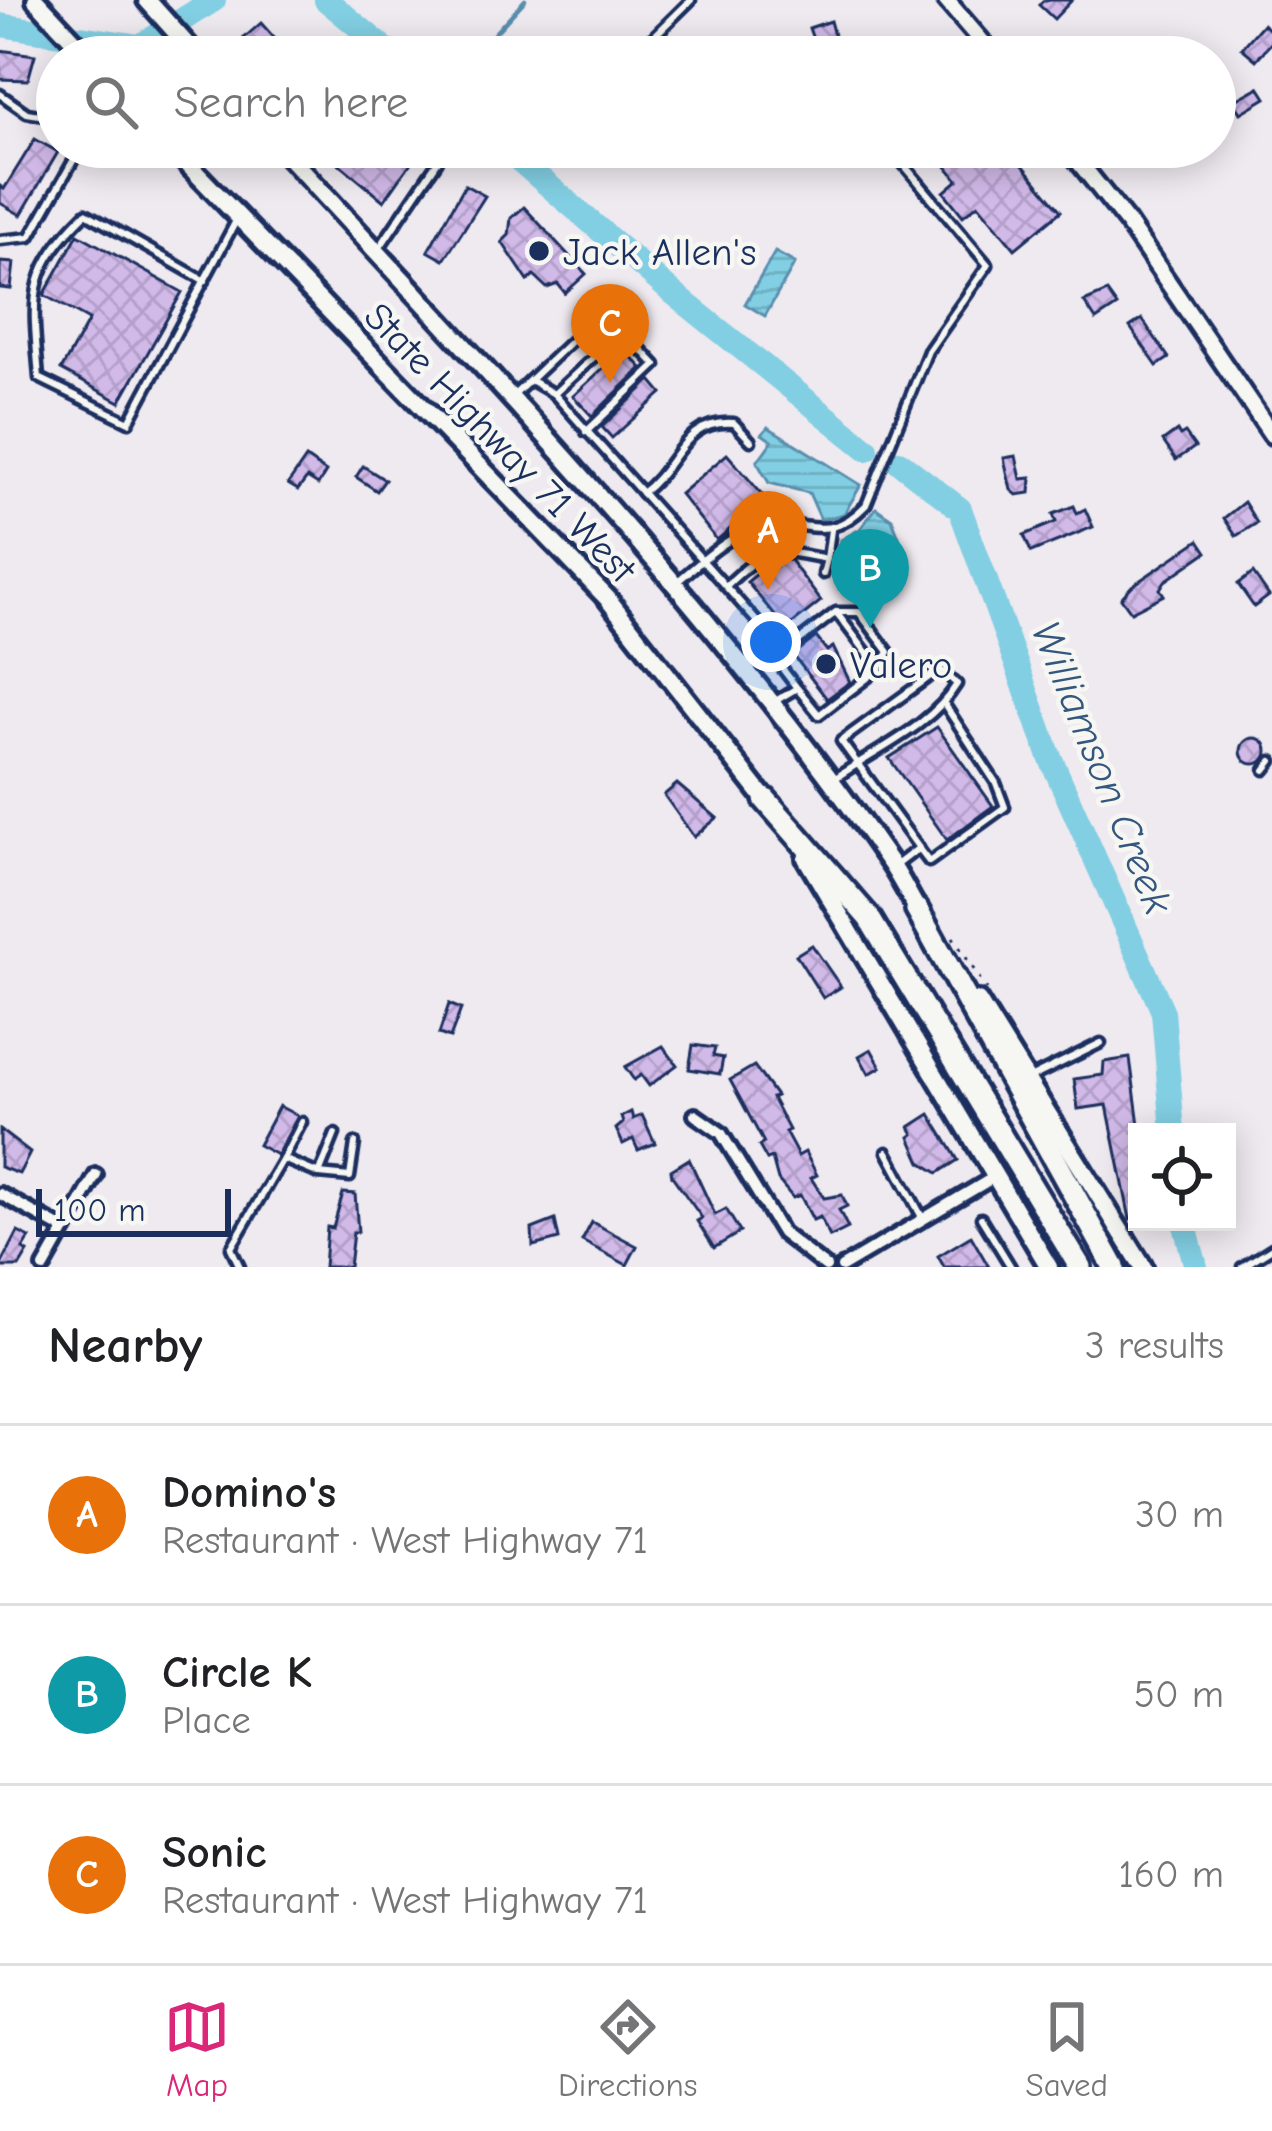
<!DOCTYPE html>
<html lang="en">
<head>
<meta charset="utf-8">
<style>
	:root { --surface:#fff; --page:#f2f2f2; --text:#202124; --muted:#757577; --line:#e0e0e0; --accent:#db2777 }
	body { margin:0; font-family:"Comic Neue",sans-serif; background:var(--page); color:var(--text) }
	.controls { position:absolute; right:36px; bottom:36px; display:grid; overflow:hidden; border-radius:0px; box-shadow:0 6px 30px #0003 }
	.controls button { width:108px; height:108px; display:grid; place-items:center; padding:0; border:0; border-bottom:3px solid var(--line); background:var(--surface); color:var(--text); font:60px sans-serif }
	.scale { position:absolute; left:36px; bottom:30px; width:195px; box-sizing:border-box; padding-left:12px; border:6px solid #1b2f5e; border-top:0; font-size:33px; line-height:42px; white-space:nowrap; color:#1b2f5e; -webkit-text-stroke:9px #f6f6f2; paint-order:stroke }
	.you { position:absolute; left:771px; top:642px; width:42px; height:42px; margin:-30px; border:9px solid #fff; border-radius:50%; background:#1a73e8; box-shadow:0 0 0 18px #1a73e833 }
	.badge { display:grid; place-items:center; width:78px; height:78px; border-radius:50%; background:var(--accent); color:#fff; font-size:39px; font-weight:700 }
	.pin { position:absolute; translate:-50% -99px; filter:drop-shadow(0 3px 6px #0008) }
	.pin::after { content:''; position:absolute; top:63px; width:42px; height:36px; background:inherit; clip-path:polygon(0 0,100% 0,50% 100%) }
	.list { margin:0; padding:0; list-style:none }
	h2 { display:flex; justify-content:space-between; align-items:center; height:156px; margin:0; padding:0 48px; font-size:51px }
	h2 small { font-size:39px; font-weight:400; color:var(--muted) }
	.list li { display:grid; grid-template-columns:78px 1fr auto; gap:36px; align-items:center; box-sizing:border-box; height:180px; padding:0 48px; border-top:3px solid var(--line) }
	.list b { display:block; font-size:45px; white-space:nowrap }
	.list p { margin:0; font-size:39px; white-space:nowrap; color:var(--muted) }
	.list em { font-size:39px; font-style:normal; color:var(--muted) }
	.icon { flex:none; width:66px; height:66px; fill:none; stroke:currentColor; stroke-width:2; stroke-linecap:round; stroke-linejoin:round }
	.map { position:relative; flex:none; width:1272px; height:1267px; overflow:hidden }
	.search { position:absolute; background:var(--surface); box-shadow:0 6px 30px #0003; left:36px; right:36px; top:36px; height:132px; display:flex; align-items:center; gap:30px; box-sizing:border-box; padding:0 42px; border-radius:66px; color:var(--muted); font-size:45px }
	.sheet { height:696px; background:var(--surface) }
	nav { display:flex; justify-content:space-around; align-items:center; box-sizing:border-box; height:168px; border-top:3px solid var(--line); background:var(--surface); font-size:33px; color:var(--muted) }
	nav a { display:grid; justify-items:center; gap:6px }
	nav .on { color:var(--accent) }
	.map>svg:first-child { display:block }
	.water { fill:url(#water-rules); stroke:#598ead; stroke-width:3 }
	.lines { fill:none; stroke-linecap:round; stroke-linejoin:round }
	.stream { stroke:#598ead; stroke-width:4.5 }
	.river { stroke:#82cee2; stroke-width:24 }
	.building { fill:url(#building-cross-hatch); stroke:#1b2f5e; stroke-width:3 }
	.lane-casing { stroke:#1b2f5e; stroke-width:15 }
	.street-casing { stroke:#1b2f5e; stroke-width:20 }
	.secondary-casing { stroke:#1b2f5e; stroke-width:24 }
	.primary-casing { stroke:#1b2f5e; stroke-width:26 }
	.highway-casing { stroke:#1b2f5e; stroke-width:30 }
	.path { stroke:#1b2f5e; stroke-width:3; stroke-dasharray:3 9; stroke-linecap:butt }
	.lane { stroke:#f6f6f2; stroke-width:6 }
	.street { stroke:#f6f6f2; stroke-width:10 }
	.secondary { stroke:#f6f6f2; stroke-width:15 }
	.primary { stroke:#f6f6f2; stroke-width:16 }
	.highway { stroke:#f6f6f2; stroke-width:21 }
	.poi-dot { fill:#1b2f5e; stroke:#f6f6f2; stroke-width:4.5 }
	.labels { text-anchor:middle; stroke-width:9; stroke-linejoin:round; paint-order:stroke }
	.poi-label { font-size:39px; fill:#1b2f5e; stroke:#f6f6f2; text-anchor:start }
	.street-label { font-size:39px; fill:#1b2f5e; stroke:#f6f6f2 }
	.water-label { font-size:42px; font-style:italic; fill:#35577f; stroke:#f6f6f2 }
</style>
</head>
<body>
<div class="map">
<svg width="1272" height="1267" viewBox="0 0 1272 1267">
	<defs>
		<pattern id="water-rules" width="6" height="5" patternUnits="userSpaceOnUse" patternTransform="scale(3)"><rect width="6" height="5" fill="#82cee2"/><path d="M0 2.5h6" fill="none" stroke="#70b1c4"/></pattern>
		<pattern id="building-cross-hatch" width="8" height="8" patternUnits="userSpaceOnUse" patternTransform="scale(3)"><rect width="8" height="8" fill="#d1b9e8"/><path d="M0 0l8 8M0 8l8-8" fill="none" stroke="#b39fc9"/></pattern>
	</defs>
	<rect width="100%" height="100%" fill="#efeaf0"/>
	<filter id="ink" filterUnits="userSpaceOnUse"><feTurbulence type="fractalNoise" baseFrequency=".00833" numOctaves="2"/><feDisplacementMap in="SourceGraphic" scale="24" xChannelSelector="R" yChannelSelector="G"/><feConvolveMatrix kernelMatrix="1 2 1 2 8 2 1 2 1" color-interpolation-filters="sRGB"/></filter>
	<g filter="url(#ink)">
		<g class="water">
			<polygon points="775,252 795,263 765,316 745,304"/>
			<polygon points="768,427 861,485 844,514 821,520 809,493 769,483 757,462 772,441 762,434"/>
			<polygon points="876,508 892,519 902,545 848,585 848,555 840,554 841,540 860,529"/>
		</g>
		<g class="lines">
			<polyline class="stream" points="473,57 525,0"/>
			<g class="river">
				<polyline points="326,0 395,57"/>
				<polyline points="0,25 140,46 214,0"/>
				<polyline points="504,147 668,289 867,449"/>
				<polyline points="899,462 960,509 1050,757 1163,1012 1173,1132"/>
				<polyline points="1184,1222 1196,1267"/>
			</g>
		</g>
		<g class="building">
			<polygon points="1044,0 1072,0 1054,19 1039,5"/>
			<polygon points="830,21 835,39 815,45 809,28"/>
			<polygon points="261,23 269,32 291,57 262,57 244,38"/>
			<polygon points="1263,24 1272,32 1272,42 1256,60 1242,48"/>
			<polygon points="0,50 35,55 28,80 0,79"/>
			<rect x="45" y="79" width="12" height="27"/>
			<polygon points="1259,87 1266,98 1241,113 1234,101"/>
			<polygon points="35,139 58,152 21,215 0,203 0,186 4,189"/>
			<polygon points="351,147 422,147 384,201 337,162"/>
			<polygon points="931,147 1008,147 1061,211 1015,249 978,204 963,216 944,192 958,180"/>
			<polygon points="465,185 485,196 444,260 428,251"/>
			<polygon points="524,207 586,274 565,293 558,284 547,288 534,276 528,281 502,242 509,235 511,218"/>
			<polygon points="78,234 182,292 120,402 61,370 89,320 44,295"/>
			<polygon points="0,262 14,263 11,289 0,288"/>
			<polygon points="1107,292 1117,306 1096,320 1084,302"/>
			<polygon points="1142,319 1169,358 1157,366 1130,327"/>
			<polygon points="624,349 642,368 592,416 573,396"/>
			<polygon points="651,380 662,393 612,438 602,427"/>
			<polygon points="1177,431 1180,436 1185,433 1195,447 1176,460 1163,441"/>
			<polygon points="727,454 766,499 717,540 680,494"/>
			<polygon points="1016,456 1021,479 1031,478 1030,493 1017,495 1011,490 1004,458"/>
			<polygon points="306,458 326,472 318,485 307,478 298,490 288,484"/>
			<polygon points="363,466 385,480 377,491 356,477"/>
			<polygon points="1244,502 1257,523 1236,536 1224,518"/>
			<polygon points="1074,506 1077,513 1085,509 1093,527 1031,552 1024,535 1056,522 1053,514"/>
			<polygon points="1199,540 1207,552 1165,581 1160,589 1164,595 1131,612 1121,598 1132,586"/>
			<polygon points="773,561 790,560 821,601 786,629 747,582"/>
			<polygon points="1253,573 1269,596 1254,607 1238,584"/>
			<polygon points="816,637 827,651 833,647 850,682 827,699 793,655"/>
			<polygon points="937,727 993,806 947,840 889,758"/>
			<circle cx="1254" cy="751" r="13"/>
			<polygon points="677,784 717,818 694,837 664,795"/>
			<polygon points="812,945 841,987 823,998 796,955"/>
			<polygon points="449,1004 461,1009 450,1038 439,1034"/>
			<polygon points="693,1045 715,1048 713,1056 723,1058 720,1074 689,1069"/>
			<polygon points="663,1046 677,1065 649,1086 641,1075 634,1080 625,1067"/>
			<polygon points="871,1049 881,1067 869,1074 859,1056"/>
			<polygon points="1130,1058 1140,1132 1137,1218 1130,1219 1107,1105 1078,1109 1074,1079 1103,1075 1104,1062"/>
			<polygon points="754,1066 776,1096 772,1098 789,1130 785,1132 798,1156 805,1152 817,1175 811,1178 824,1198 842,1195 847,1206 839,1210 848,1228 830,1237 820,1217 813,1220 800,1195 793,1198 778,1180 772,1158 767,1160 759,1146 764,1143 730,1080"/>
			<polygon points="279,1106 298,1116 277,1155 258,1145"/>
			<polygon points="631,1112 633,1119 642,1115 655,1143 638,1150 633,1139 623,1144 616,1129 623,1123 621,1117"/>
			<polygon points="930,1114 958,1160 938,1173 921,1162 910,1137 914,1134 910,1127"/>
			<polygon points="0,1130 30,1153 19,1174 0,1167"/>
			<polygon points="689,1159 715,1215 726,1209 740,1232 714,1248 697,1221 702,1218 672,1176 671,1170"/>
			<polygon points="343,1193 355,1194 358,1232 353,1232 349,1267 324,1267 327,1227 333,1228"/>
			<polygon points="555,1220 559,1239 533,1246 532,1229"/>
			<polygon points="592,1222 637,1246 627,1265 582,1241"/>
			<polygon points="18,1232 30,1238 23,1249 28,1252 19,1267 0,1267"/>
			<polygon points="971,1236 989,1267 944,1267 938,1256"/>
		</g>
		<g class="lines">
			<defs>
				<g id="lane">
					<polyline points="633,57 691,0"/>
					<polyline points="0,94 27,113 57,118"/>
					<polyline points="0,240 30,237 81,147"/>
					<polyline points="378,250 438,161"/>
					<path d="M 205,281 L 86,213 C 24,273 33,299 39,378 L 129,422 L 237,219"/>
					<polyline points="530,380 554,394 768,634"/>
					<polyline points="554,394 623,330 656,365 586,432"/>
					<polyline points="512,397 607,307"/>
					<path d="M 642,493 C 678,467 681,419 734,423 L 751,441"/>
					<polyline points="823,574 827,559"/>
					<path d="M 679,580 C 702,561 730,534 759,527 C 806,515 825,548 866,505 L 928,351 L 988,265 L 889,147"/>
					<path d="M 727,585 C 769,545 774,549 827,559 L 831,530"/>
					<polyline points="837,612 859,612 889,652 879,669"/>
					<polyline points="772,703 797,688 775,659 836,612 879,669 819,715 797,688"/>
					<polyline points="1265,770 1272,761"/>
					<path d="M 833,780 C 873,751 931,727 957,684 L 940,669 L 841,741 L 919,848 L 894,867"/>
					<polyline points="919,849 929,862 1005,807 996,783 945,705"/>
					<polyline points="1032,1077 1101,1043"/>
					<polyline points="887,1152 923,1219"/>
					<polyline points="283,1159 302,1122"/>
					<polyline points="319,1174 350,1177 355,1143"/>
					<polyline points="981,1218 1011,1267"/>
					<polyline points="240,1267 231,1248 283,1159 319,1174 335,1134"/>
					<polyline points="1242,1267 1272,1248"/>
				</g>
				<g id="street">
					<polyline points="695,1115 721,1133 782,1233 826,1267"/>
					<polyline points="0,1194 65,1230"/>
					<polyline points="44,1267 96,1175"/>
					<polyline points="842,1267 996,1176"/>
				</g>
				<g id="secondary">
					<polyline points="946,0 995,57"/>
					<polyline points="1067,147 1127,222 1272,435"/>
				</g>
				<g id="primary">
					<polyline points="36,0 89,57"/>
					<polyline points="147,0 198,57"/>
					<polyline points="171,147 607,598 771,807"/>
					<path d="M 280,147 C 490,375 715,609 891,864 C 903,882 912,902 924,920"/>
					<polyline points="806,858 1049,1267"/>
					<polyline points="978,1001 1143,1267"/>
				</g>
				<g id="highway">
					<polyline points="765,799 869,918 1080,1267"/>
					<polyline points="917,910 1114,1267"/>
				</g>
			</defs>
			<use href="#lane" class="lane-casing"/>
			<use href="#street" class="street-casing"/>
			<use href="#secondary" class="secondary-casing"/>
			<use href="#primary" class="primary-casing"/>
			<use href="#highway" class="highway-casing"/>
			<polyline class="path" points="953,937 987,990"/>
			<use href="#lane" class="lane"/>
			<use href="#street" class="street"/>
			<use href="#secondary" class="secondary"/>
			<use href="#primary" class="primary"/>
			<use href="#highway" class="highway"/>
		</g>
	</g>
	<g class="poi-dot">
		<circle cx="539" cy="251" r="12"/>
		<circle cx="826" cy="664" r="12"/>
	</g>
	<g class="labels">
		<g class="poi-label">
			<text x="563" y="265">Jack Allen's</text>
			<text x="850" y="678">Valero</text>
		</g>
		<g class="street-label">
			<text transform="translate(501 442) rotate(46)" y="14">State Highway 71 West</text>
		</g>
		<g class="water-label">
			<text transform="translate(1103 767) rotate(68)" y="15">Williamson Creek</text>
		</g>
	</g>
</svg>
<div class="controls">
<button><svg class="icon" aria-label="locate" viewBox="0 0 24 24"><circle cx="12" cy="12" r="6"/><path d="M12 2v4M12 18v4M2 12h4M18 12h4"/></svg></button>
</div>
<div class="scale">100 m</div>
<div class="you"></div>
<div class="pin badge" style="left:768px;top:590px;background:#e8710a">A</div>
<div class="pin badge" style="left:870px;top:628px;background:#0f9aa8">B</div>
<div class="pin badge" style="left:610px;top:383px;background:#e8710a">C</div>
<div class="search"><svg class="icon" aria-label="search" viewBox="0 0 24 24"><circle cx="10" cy="10" r="6"/><path d="M15 15l6 6"/></svg>Search here</div>
</div>
<section class="sheet">
<h2>Nearby<small>3 results</small></h2>
<ul class="list">
<li><span class="badge" style="background:#e8710a">A</span><div><b>Domino's</b><p>Restaurant · West Highway 71</p></div><em>30 m</em></li>
<li><span class="badge" style="background:#0f9aa8">B</span><div><b>Circle K</b><p>Place</p></div><em>50 m</em></li>
<li><span class="badge" style="background:#e8710a">C</span><div><b>Sonic</b><p>Restaurant · West Highway 71</p></div><em>160 m</em></li>
</ul>
</section>
<nav>
<a class="on"><svg class="icon" aria-label="map" viewBox="0 0 24 24"><path d="M3 6l6-2 6 2 6-2v14l-6 2-6-2-6 2zM9 4v14M15 6v14"/></svg>Map</a>
<a><svg class="icon" aria-label="directions" viewBox="0 0 24 24"><path d="M12 3l9 9-9 9-9-9zM9 14v-3h6M13 9l2 2-2 2"/></svg>Directions</a>
<a><svg class="icon" aria-label="saved" viewBox="0 0 24 24"><path d="M7 4h10v16l-5-4-5 4z"/></svg>Saved</a>
</nav>
</body>
</html>
